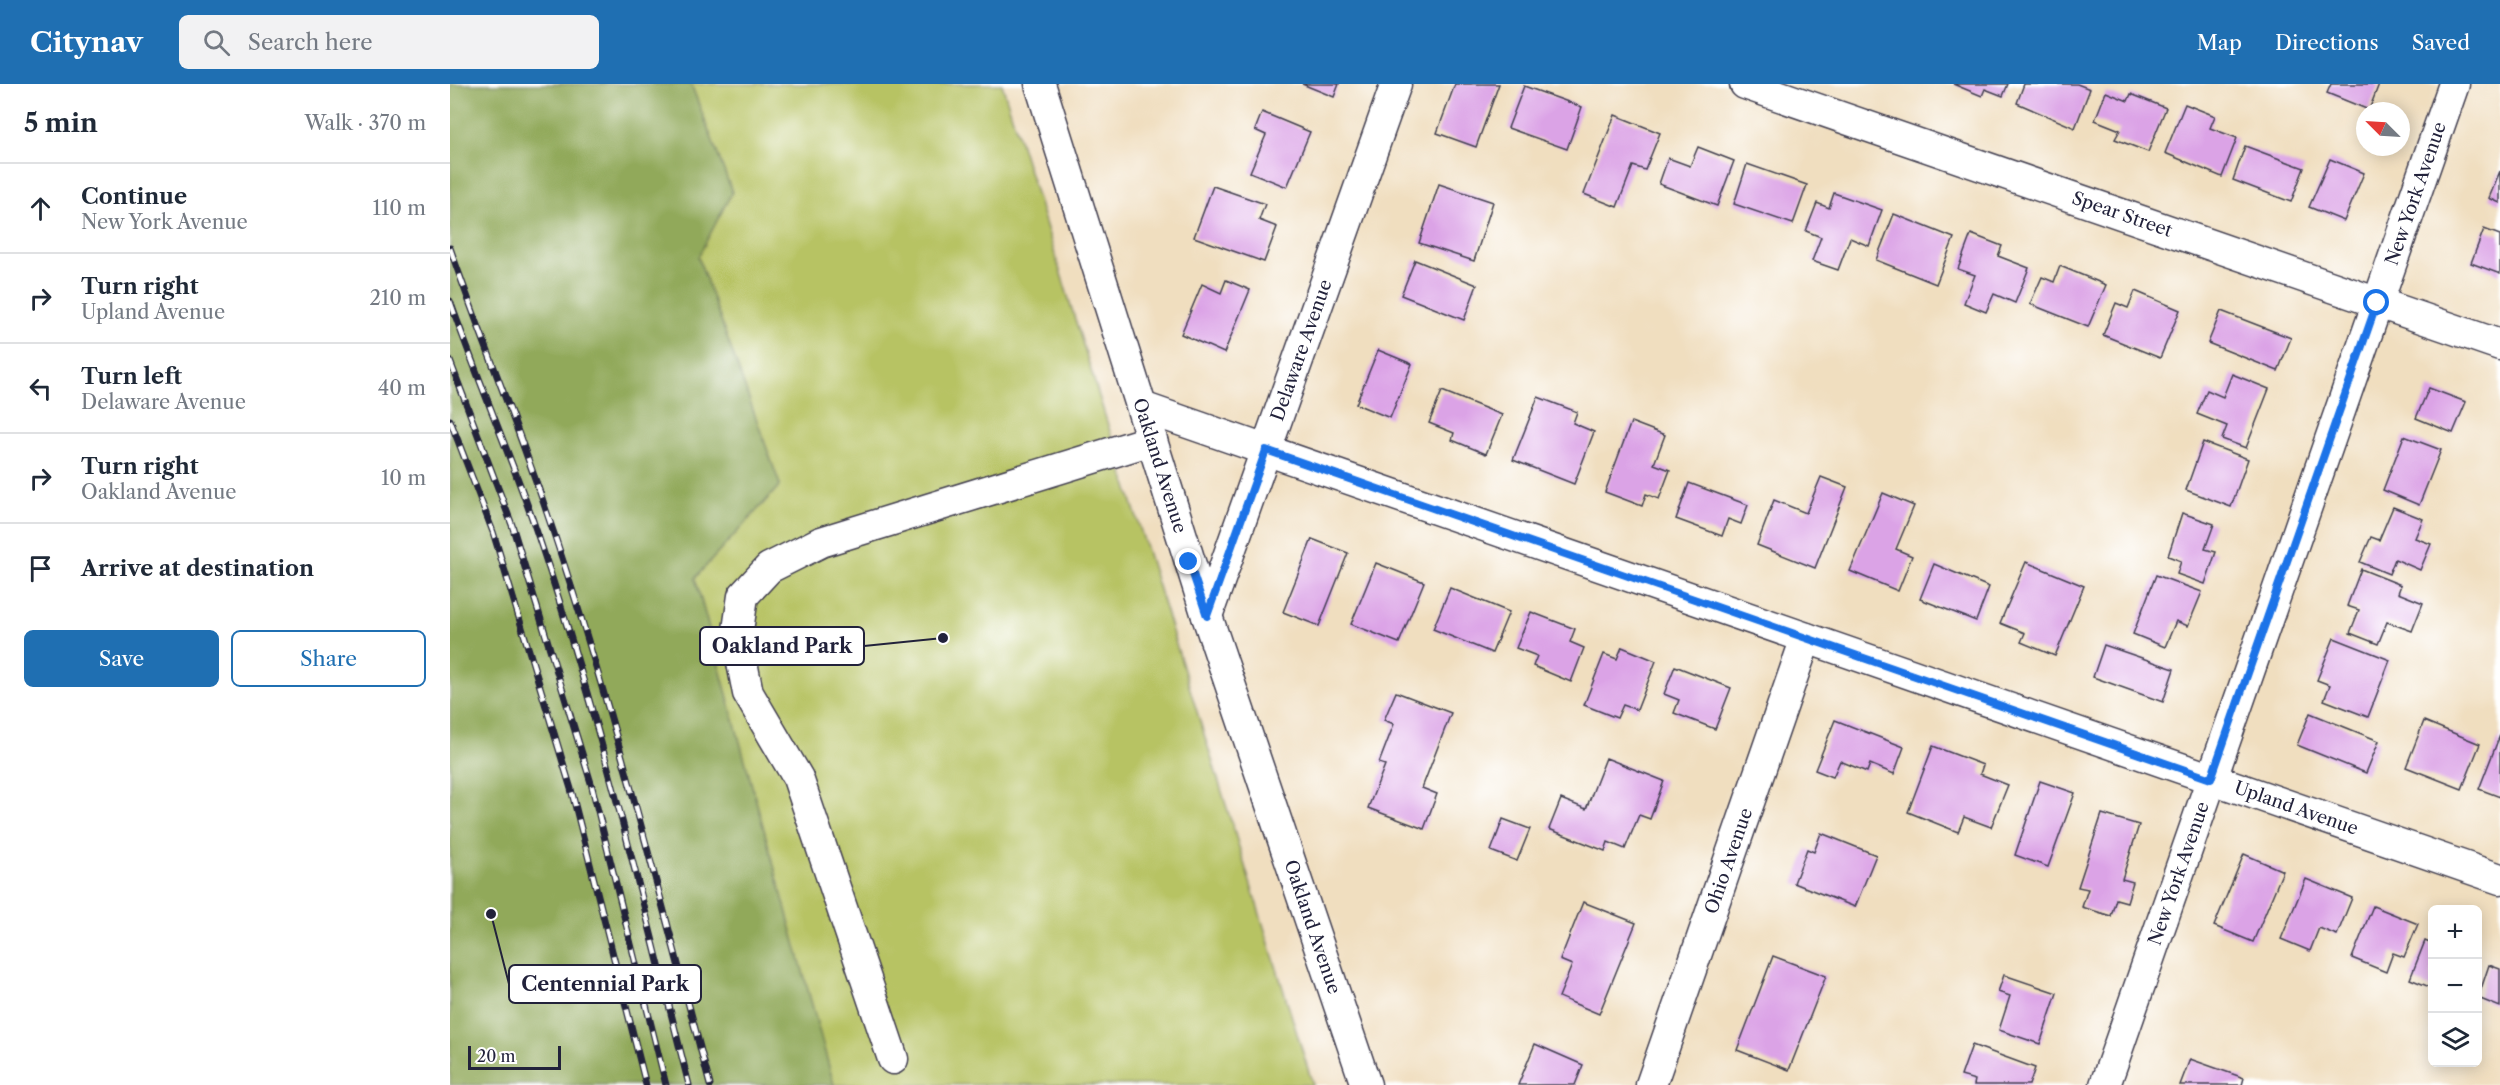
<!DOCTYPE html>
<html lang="en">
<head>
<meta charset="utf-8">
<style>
	:root { --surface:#fff; --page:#f2f2f3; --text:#1f2937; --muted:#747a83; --line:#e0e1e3; --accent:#1f6fb2 }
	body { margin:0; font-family:"Libre Caslon Text",serif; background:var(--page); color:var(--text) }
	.controls { position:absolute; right:18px; bottom:18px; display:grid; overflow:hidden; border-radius:9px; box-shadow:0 3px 15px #0003 }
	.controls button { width:54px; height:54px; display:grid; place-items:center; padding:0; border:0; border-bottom:2px solid var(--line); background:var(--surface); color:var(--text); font:30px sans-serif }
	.compass { position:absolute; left:1906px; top:18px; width:54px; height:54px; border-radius:50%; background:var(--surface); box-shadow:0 3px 15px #0003; rotate:294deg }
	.scale { position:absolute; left:18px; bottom:15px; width:93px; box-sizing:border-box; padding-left:6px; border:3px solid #22223b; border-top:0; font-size:16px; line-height:21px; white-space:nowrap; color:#22223b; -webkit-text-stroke:4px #fff; paint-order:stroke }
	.stop { position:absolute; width:18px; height:18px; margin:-14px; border:4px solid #1a73e8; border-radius:50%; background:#fff }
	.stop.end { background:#1a73e8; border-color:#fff; box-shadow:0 2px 6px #0008 }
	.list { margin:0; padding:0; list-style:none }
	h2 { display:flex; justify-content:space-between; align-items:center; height:78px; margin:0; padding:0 24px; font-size:26px }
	h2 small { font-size:20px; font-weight:400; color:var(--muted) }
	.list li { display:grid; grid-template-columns:39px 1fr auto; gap:18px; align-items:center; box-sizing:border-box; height:90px; padding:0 24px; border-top:2px solid var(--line) }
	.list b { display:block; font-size:22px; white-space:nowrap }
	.list p { margin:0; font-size:20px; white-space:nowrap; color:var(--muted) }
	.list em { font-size:20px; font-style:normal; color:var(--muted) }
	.actions { display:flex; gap:12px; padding:18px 24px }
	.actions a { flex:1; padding:14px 0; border:2px solid var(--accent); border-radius:9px; text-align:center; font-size:21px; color:var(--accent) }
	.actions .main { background:var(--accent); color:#fff }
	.icon { flex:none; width:33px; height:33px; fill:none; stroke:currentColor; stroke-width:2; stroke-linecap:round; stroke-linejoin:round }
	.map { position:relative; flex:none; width:2050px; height:1001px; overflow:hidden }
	header { display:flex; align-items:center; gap:36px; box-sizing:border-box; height:84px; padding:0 30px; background:var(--accent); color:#fff }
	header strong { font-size:28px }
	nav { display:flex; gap:33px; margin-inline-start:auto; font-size:21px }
	.search { width:420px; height:54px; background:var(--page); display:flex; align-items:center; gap:15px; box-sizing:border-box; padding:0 21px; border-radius:9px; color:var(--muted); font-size:22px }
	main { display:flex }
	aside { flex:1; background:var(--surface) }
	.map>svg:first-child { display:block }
	.green { fill:#b7c364; stroke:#6c7250; stroke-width:1.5 }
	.forest { fill:#91a95a; stroke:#5a664a; stroke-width:1.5 }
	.building { fill:#dba3e6 }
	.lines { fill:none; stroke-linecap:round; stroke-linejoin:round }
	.minor-casing { stroke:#413e4f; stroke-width:33 }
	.minor { stroke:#fff; stroke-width:30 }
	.rail-casing { stroke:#22223b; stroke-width:7 }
	.rail { stroke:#fff; stroke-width:4.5; stroke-dasharray:14; stroke-linecap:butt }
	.route { stroke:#1a73e8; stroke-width:8 }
	.labels { text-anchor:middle; stroke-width:4.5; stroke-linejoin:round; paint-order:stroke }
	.street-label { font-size:18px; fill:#22223b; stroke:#fff }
	.leader { fill:none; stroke:#22223b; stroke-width:2 }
	.callout-dot { fill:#22223b; stroke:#fff; stroke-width:2 }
	.callout { fill:#fff; stroke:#22223b; stroke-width:2 }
	.callout-label { font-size:20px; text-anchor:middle; font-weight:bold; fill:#22223b }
</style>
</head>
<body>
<header>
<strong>Citynav</strong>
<div class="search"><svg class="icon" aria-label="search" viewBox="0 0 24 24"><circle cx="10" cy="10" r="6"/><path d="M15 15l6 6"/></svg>Search here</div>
<nav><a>Map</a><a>Directions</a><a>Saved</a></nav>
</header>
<main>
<aside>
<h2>5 min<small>Walk · 370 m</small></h2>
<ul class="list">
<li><svg class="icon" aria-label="ahead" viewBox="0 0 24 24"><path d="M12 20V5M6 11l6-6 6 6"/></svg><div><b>Continue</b><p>New York Avenue</p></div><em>110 m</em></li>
<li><svg class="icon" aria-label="right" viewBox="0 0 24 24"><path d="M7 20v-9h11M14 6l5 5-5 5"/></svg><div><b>Turn right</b><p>Upland Avenue</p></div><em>210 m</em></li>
<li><svg class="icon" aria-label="left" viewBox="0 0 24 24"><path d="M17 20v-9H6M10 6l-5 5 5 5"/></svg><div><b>Turn left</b><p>Delaware Avenue</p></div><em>40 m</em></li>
<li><svg class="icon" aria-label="right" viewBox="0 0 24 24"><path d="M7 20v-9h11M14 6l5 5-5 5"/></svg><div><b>Turn right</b><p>Oakland Avenue</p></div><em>10 m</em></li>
<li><svg class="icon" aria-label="arrive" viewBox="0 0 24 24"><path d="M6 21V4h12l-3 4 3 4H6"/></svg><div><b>Arrive at destination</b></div></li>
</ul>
<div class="actions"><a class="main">Save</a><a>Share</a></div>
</aside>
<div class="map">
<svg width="2050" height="1001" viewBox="0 0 2050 1001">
	<rect width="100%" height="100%" fill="#fff"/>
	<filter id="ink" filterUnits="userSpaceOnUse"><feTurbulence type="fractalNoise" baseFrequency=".0167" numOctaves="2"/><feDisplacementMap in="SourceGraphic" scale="12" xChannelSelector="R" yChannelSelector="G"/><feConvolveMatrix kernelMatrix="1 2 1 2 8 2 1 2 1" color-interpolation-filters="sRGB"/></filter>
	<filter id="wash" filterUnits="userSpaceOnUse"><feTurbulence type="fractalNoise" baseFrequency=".008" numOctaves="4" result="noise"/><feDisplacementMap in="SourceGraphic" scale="24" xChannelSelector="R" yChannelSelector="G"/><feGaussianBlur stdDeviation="1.35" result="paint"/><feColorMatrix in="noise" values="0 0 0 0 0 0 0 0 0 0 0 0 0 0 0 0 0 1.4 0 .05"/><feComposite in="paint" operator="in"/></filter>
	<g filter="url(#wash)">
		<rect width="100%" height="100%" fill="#f0debf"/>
		<polygon class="green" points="241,0 552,0 863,1001 384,1001 245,494 330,401 248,173 282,108"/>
		<polygon class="forest" points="0,0 241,0 282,108 248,173 330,401 245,494 384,1001 0,1001"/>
		<g id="blocks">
			<g class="building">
				<polygon points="852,0 889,0 884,13"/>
				<polygon points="1005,0 1049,0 1026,63 987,49"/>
				<polygon points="1503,0 1558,0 1553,12 1535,5 1532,12"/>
				<polygon points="1574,0 1627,0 1640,5 1625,44 1567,19"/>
				<polygon points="1881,0 1929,0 1919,26 1877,9"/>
				<polygon points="1074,2 1132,23 1117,65 1058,44"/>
				<polygon points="1656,8 1678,17 1681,10 1716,24 1698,68 1665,55 1670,46 1645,36"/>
				<polygon points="1735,20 1765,32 1760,44 1787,54 1772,93 1715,69"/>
				<polygon points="812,28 860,48 837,103 800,88 816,51 805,46"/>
				<polygon points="1165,31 1210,49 1195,86 1183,82 1167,123 1134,110"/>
				<polygon points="1795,62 1854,84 1841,118 1783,96"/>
				<polygon points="1248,63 1284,77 1267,122 1209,100 1218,74 1240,82"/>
				<polygon points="1880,75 1914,89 1894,137 1859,123"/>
				<polygon points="1297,80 1357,101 1343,140 1284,120"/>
				<polygon points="2050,87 2050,119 2039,114"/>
				<polygon points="989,100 1043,118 1024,177 969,159"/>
				<polygon points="763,102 815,120 809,136 827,143 814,178 744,153"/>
				<polygon points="1384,109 1432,126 1419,162 1400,154 1388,186 1362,177 1371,153 1356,147 1367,119 1379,124"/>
				<polygon points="1444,130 1504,154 1486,200 1426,176"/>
				<polygon points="2034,145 2050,151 2050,190 2021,179"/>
				<polygon points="1521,150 1552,162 1548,172 1579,184 1565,219 1544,210 1536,228 1514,219 1525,191 1508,185"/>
				<polygon points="965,176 1027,201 1014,236 951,211"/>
				<polygon points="1610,182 1656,201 1638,243 1580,220 1592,193 1604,198"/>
				<polygon points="776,196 800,206 774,269 731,250 752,200 771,209"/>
				<polygon points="1685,207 1730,226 1710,274 1653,251 1666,219 1678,224"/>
				<polygon points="1771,227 1841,254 1828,287 1758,259"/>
				<polygon points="928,266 962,280 940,334 906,320"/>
				<polygon points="1782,290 1819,305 1796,364 1772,355 1777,342 1747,330 1757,306 1773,313"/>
				<polygon points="1979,304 2016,318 2003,349 1966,334"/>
				<polygon points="992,307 1052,331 1036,370 1002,356 1004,349 979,339"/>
				<polygon points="1088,313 1127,328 1123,339 1144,348 1124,400 1063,376"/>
				<polygon points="1181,338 1215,351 1204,380 1220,386 1209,415 1196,410 1192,422 1155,408"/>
				<polygon points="1954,352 1991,366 1969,421 1933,406"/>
				<polygon points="1753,358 1798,375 1781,423 1736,406"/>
				<polygon points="1371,393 1397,403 1365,484 1307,461 1324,416 1356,429"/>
				<polygon points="1239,399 1298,421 1291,440 1278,435 1272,452 1226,435"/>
				<polygon points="1433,409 1464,422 1446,465 1462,472 1448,507 1400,487"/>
				<polygon points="1943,423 1973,435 1965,454 1981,460 1970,486 1945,475 1939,490 1910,478 1921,453 1929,456"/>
				<polygon points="1732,429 1764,440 1755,465 1766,468 1755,500 1727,490 1731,477 1718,472"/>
				<polygon points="862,455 898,469 869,542 833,528"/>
				<polygon points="1576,478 1634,502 1605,572 1571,558 1575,549 1550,539"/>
				<polygon points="926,479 974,498 949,559 901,540"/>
				<polygon points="1484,480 1539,503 1526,537 1470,515"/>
				<polygon points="1911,485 1951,501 1948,509 1973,519 1962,547 1937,538 1928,560 1900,549 1909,526 1897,522"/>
				<polygon points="1706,491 1752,508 1738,542 1726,537 1715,563 1683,550"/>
				<polygon points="1000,504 1059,528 1042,569 983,545"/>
				<polygon points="1081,528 1125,545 1120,558 1134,564 1121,598 1083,582 1087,572 1066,564"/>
				<polygon points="1884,554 1940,576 1918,633 1874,616 1880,601 1867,596"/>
				<polygon points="1654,561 1724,585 1713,618 1643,593"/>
				<polygon points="1172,563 1206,577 1187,626 1173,621 1167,634 1134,621 1154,570 1167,575"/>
				<polygon points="1225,582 1281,604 1265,645 1224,629 1229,616 1214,610"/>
				<polygon points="946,608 1001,629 972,704 987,710 974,745 918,724 935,681 929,679 944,640 934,636"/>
				<polygon points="1860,629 1929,657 1916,689 1847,661"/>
				<polygon points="1385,636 1454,663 1444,690 1420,680 1417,688 1390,677 1383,693 1365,686"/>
				<polygon points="1974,637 2030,660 2012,705 1956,683"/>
				<polygon points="2050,651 2050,713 2029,705"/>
				<polygon points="1483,662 1533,681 1530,690 1558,701 1541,743 1514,733 1508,748 1458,728"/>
				<polygon points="1156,674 1214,697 1200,735 1189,731 1175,765 1158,758 1155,767 1099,745 1111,715 1136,725"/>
				<polygon points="1590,697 1625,709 1598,783 1565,771"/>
				<polygon points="1652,730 1689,741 1672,795 1683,798 1677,818 1666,815 1661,832 1632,823 1638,805 1628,803"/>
				<polygon points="1053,735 1080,745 1067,777 1041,767"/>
				<polygon points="1371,749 1426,771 1405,823 1344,799 1357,765 1364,768"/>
				<polygon points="1794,770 1833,787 1803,858 1764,842"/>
				<polygon points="1856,795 1902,814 1887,851 1869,844 1860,867 1831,855"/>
				<polygon points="1133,818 1186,839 1149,930 1109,913 1122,881 1110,876"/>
				<polygon points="1923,822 1968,840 1954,873 1943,869 1936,888 1902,874"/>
				<polygon points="1975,857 1982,860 1982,904 1960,895"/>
				<polygon points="1323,872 1376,892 1339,986 1287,966"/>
				<polygon points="2039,881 2050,885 2050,923 2028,914"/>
				<polygon points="1554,891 1607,909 1590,960 1549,946 1560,912 1548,908"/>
				<polygon points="1085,960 1133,981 1125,1001 1068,1001"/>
				<polygon points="1522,961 1585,984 1579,1001 1524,1001 1525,996 1511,992"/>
				<polygon points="1740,975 1794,994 1792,1001 1730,1001"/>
			</g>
		</g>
	</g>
	<g filter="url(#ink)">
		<use href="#blocks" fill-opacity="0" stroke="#413e4f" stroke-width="1.5"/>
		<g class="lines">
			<defs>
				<g id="minor">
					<path id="s1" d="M 590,0 L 757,532 L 916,1001"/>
					<path id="s2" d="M 1295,0 L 2050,261"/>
					<path id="s3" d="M 692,323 L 2050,795"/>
					<path id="s4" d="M 757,532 L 946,0"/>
					<polyline points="443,975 348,694 298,609 287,553 293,512 319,484 371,458 702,356"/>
					<path id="s5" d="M 1201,1001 L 1356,554"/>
					<path id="s6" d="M 1655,1001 L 2004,0"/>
				</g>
			</defs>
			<use href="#minor" class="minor-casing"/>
			<use href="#minor" class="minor"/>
			<defs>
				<g id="rail">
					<path d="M 0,164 C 31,253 67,340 97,429 C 161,616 209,810 260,1001"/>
					<path d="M 0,217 C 26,290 56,361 82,434 C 146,619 191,811 239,1001"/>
					<polyline points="0,277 62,441 141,699 216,1001"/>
					<polyline points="0,336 43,448 121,705 196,1001"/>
				</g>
			</defs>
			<use href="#rail" class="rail-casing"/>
			<use href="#rail" class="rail"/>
		</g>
	</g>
	<g class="lines" filter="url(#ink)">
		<polyline class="route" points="739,478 757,532 816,366 1761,695 1927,219"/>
	</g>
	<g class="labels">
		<g class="street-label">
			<text dy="6" stroke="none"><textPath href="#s6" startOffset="944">New York Avenue</textPath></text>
			<text dy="6" stroke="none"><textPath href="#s2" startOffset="399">Spear Street</textPath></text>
			<text dy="6" stroke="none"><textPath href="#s4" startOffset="282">Delaware Avenue</textPath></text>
			<text dy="6" stroke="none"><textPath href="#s1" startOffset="400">Oakland Avenue</textPath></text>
			<text dy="6" stroke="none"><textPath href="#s3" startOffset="1222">Upland Avenue</textPath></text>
			<text dy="6" stroke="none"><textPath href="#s5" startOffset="237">Ohio Avenue</textPath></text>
			<text dy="6" stroke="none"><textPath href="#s6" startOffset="224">New York Avenue</textPath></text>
			<text dy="6" stroke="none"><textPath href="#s1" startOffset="886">Oakland Avenue</textPath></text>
		</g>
	</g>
	<path class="leader" d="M493 554L414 562M41 830L59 900"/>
	<g class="callout-dot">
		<circle cx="493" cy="554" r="6"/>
		<circle cx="41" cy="830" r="6"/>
	</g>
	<g class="callout">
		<rect x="250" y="543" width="164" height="38" rx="6"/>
		<rect x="59" y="881" width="192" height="38" rx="6"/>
	</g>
	<g class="callout-label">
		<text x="332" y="569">Oakland Park</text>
		<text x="155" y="907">Centennial Park</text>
	</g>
</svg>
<div class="controls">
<button>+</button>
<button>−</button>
<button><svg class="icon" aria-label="layers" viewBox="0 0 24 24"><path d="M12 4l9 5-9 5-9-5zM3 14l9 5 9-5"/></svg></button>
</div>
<svg class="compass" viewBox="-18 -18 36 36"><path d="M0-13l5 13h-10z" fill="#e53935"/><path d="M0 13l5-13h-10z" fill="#747a83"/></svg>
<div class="scale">20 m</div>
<div class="stop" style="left:1927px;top:219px"></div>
<div class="stop end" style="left:739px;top:478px"></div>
</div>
</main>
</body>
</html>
